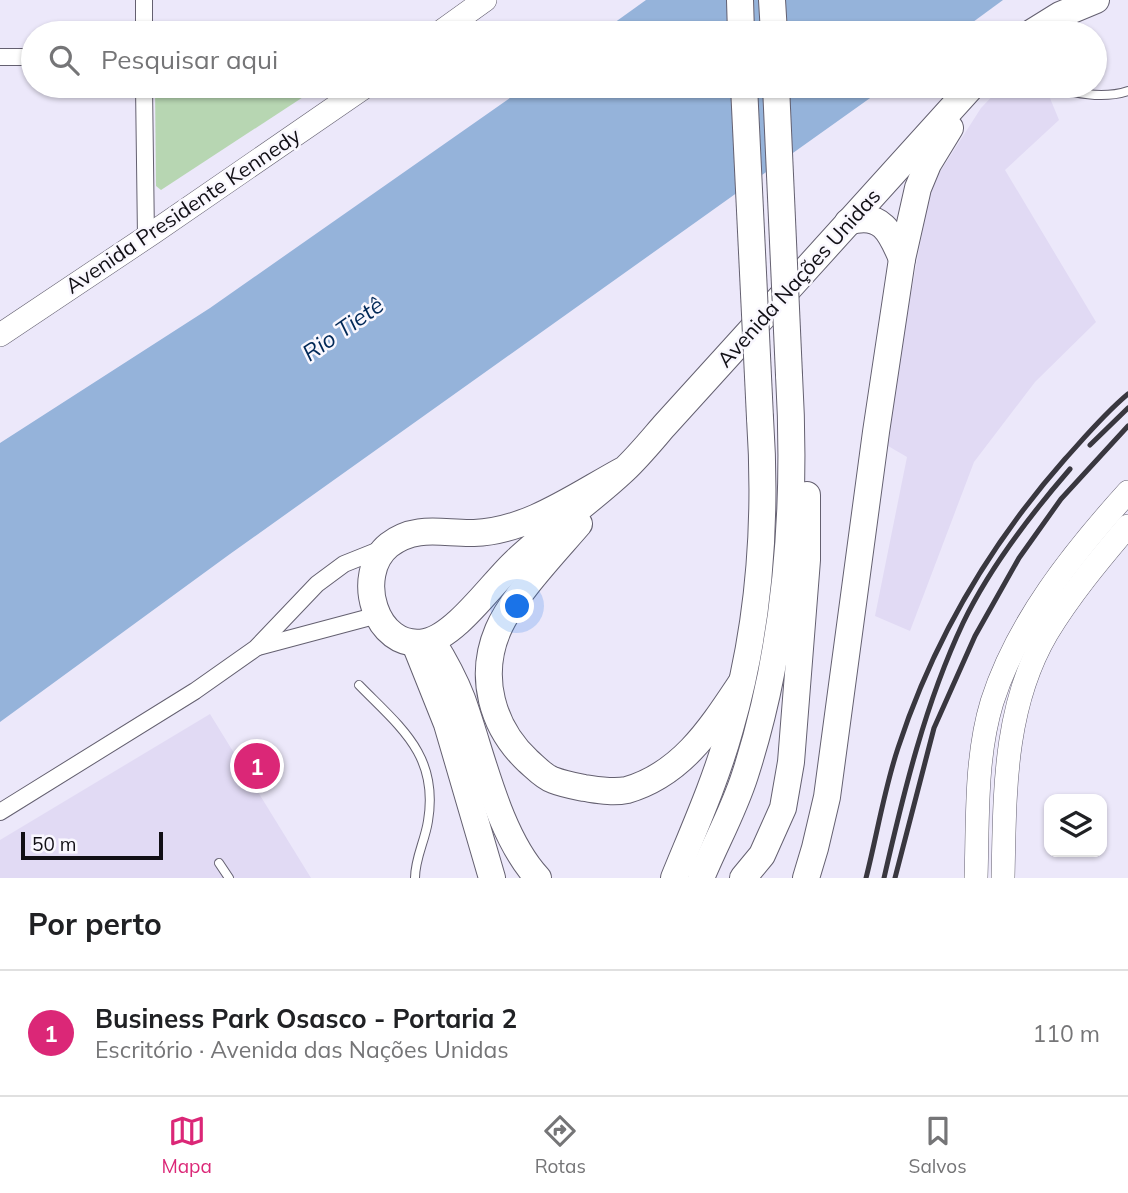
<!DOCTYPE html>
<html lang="pt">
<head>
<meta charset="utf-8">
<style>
	:root { --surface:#fff; --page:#f2f2f2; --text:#202124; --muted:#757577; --line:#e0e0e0; --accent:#db2777 }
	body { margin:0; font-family:Mulish,sans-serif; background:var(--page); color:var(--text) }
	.controls { position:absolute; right:21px; bottom:21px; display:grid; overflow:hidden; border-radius:14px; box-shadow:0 2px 5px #0004 }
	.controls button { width:63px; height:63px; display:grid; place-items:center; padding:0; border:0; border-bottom:2px solid var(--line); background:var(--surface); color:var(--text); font:35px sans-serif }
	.scale { position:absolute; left:21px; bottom:18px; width:142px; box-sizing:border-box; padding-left:7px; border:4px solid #110f15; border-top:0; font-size:19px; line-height:24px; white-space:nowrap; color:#110f15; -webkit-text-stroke:5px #f9f7fe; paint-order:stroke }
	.you { position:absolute; left:518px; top:607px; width:24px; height:24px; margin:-18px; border:5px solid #fff; border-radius:50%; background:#1a73e8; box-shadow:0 0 0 10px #1a73e833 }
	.badge { display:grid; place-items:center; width:46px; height:46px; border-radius:50%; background:var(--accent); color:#fff; font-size:23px; font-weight:700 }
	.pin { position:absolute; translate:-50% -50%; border:4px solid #fff; box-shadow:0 2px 7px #0006 }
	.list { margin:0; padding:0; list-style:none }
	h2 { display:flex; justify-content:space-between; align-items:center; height:91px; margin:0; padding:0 28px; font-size:30px }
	h2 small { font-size:23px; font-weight:400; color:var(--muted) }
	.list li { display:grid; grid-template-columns:46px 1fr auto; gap:21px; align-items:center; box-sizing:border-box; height:126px; padding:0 28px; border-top:2px solid var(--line) }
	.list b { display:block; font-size:26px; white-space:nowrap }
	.list p { margin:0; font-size:23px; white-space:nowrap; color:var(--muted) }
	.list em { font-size:23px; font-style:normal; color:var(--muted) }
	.icon { flex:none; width:38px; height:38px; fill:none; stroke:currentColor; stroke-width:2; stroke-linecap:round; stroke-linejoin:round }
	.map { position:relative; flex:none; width:1128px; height:878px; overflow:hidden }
	.search { position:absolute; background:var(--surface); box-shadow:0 2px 5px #0004; left:21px; right:21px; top:21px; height:77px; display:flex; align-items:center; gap:18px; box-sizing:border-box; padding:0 24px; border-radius:38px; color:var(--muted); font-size:26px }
	.sheet { height:217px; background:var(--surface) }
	nav { display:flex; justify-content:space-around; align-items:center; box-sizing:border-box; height:98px; border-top:2px solid var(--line); background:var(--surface); font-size:19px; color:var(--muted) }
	nav a { display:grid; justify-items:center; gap:4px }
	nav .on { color:var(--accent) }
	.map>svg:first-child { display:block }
	.built { fill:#e1daf4 }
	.green { fill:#b7d6b2 }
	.water { fill:#95b3da }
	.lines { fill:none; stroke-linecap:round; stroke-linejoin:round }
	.service-casing { stroke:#646070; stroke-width:10 }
	.minor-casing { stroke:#646070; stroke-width:18 }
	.secondary-casing { stroke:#646070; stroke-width:24 }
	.primary-casing { stroke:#646070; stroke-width:28 }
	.service { stroke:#fff; stroke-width:8 }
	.minor { stroke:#fff; stroke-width:16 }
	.secondary { stroke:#fff; stroke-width:23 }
	.primary { stroke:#fff; stroke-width:26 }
	.rail { stroke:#39373f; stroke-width:5 }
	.primary-bridge-casing { stroke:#646070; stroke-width:28; stroke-linecap:butt }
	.primary-bridge { stroke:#fff; stroke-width:26 }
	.labels { text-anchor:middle; stroke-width:5; stroke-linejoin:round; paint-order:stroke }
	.street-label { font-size:21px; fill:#110f15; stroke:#f9f7fe }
	.water-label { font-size:23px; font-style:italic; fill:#002857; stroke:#f9f7fe }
</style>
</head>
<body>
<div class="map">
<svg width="1128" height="878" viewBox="0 0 1128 878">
	<rect width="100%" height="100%" fill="#ece8fa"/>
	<g class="built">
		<polygon points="1002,86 1045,86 1059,120 1005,170 1096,322 1035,382 974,462 910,631 875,616 907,457 883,443 931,186 981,108"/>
		<polygon points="210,714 311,878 0,878 0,840"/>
	</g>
	<polygon class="green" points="155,86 320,86 161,190 156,186"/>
	<g class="water">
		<polygon points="646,0 1003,0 958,33 600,33"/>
		<polygon points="527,86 887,86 230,554 0,722 0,443 210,308"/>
	</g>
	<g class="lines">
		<defs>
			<g id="service">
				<path d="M 1070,86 L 1074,92 C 1093,96 1110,97 1128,91"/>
				<path d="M 359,685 C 400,727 439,755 428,821 C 425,841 415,858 415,878"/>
				<polyline points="219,863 229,878"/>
			</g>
			<g id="minor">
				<polyline points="144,0 144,33"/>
				<polyline points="0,57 33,57"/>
				<polyline points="144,86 146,238"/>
				<polyline points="258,647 378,615"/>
				<polyline points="0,812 195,691 256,648 317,584 344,564 384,548"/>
			</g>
			<g id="secondary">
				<polyline points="439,33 485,0"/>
				<polyline points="0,335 154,232 366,86"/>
				<path d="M 976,878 C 978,820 975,758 992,702 C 1017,623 1073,553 1128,492"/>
				<path d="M 1003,878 C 1005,794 1003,708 1047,633 C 1070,595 1099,560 1128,526"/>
			</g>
			<g id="primary">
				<polyline points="740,0 741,33"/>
				<polyline points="772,0 774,33"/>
				<polyline points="1031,33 1060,15 1096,0"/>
				<path d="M 848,222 C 882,211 891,233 902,259"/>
				<path d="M 625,469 C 578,494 529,531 474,533 C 444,534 416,524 389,545 C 353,574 375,651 425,642 C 456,636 492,583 516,561 C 550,529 590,502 624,470 C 638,457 651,441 664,426 C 690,397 717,368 743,339 C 819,254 896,170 972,86"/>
				<path d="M 579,524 C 555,552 512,597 498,630 C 478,677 492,727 528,761 C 535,767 544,777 553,780 C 563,784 574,786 584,788 C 598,790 612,793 627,790 C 682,774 711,728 741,683"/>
				<path d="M 432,641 C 444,660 454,678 462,699 C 482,754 498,835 538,878"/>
				<polyline points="415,644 447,724 492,878"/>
				<path d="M 674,878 C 694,829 716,780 730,729 C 759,629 767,521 760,418"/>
				<path d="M 701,878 C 715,844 734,810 745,775 C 786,648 797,508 789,375"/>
				<polyline points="743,878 762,855 783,808 791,762 807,560 807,495"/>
				<polyline points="806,878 815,848 827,797 876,432 902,259 918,188 928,164 950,128"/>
			</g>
		</defs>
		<use href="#service" class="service-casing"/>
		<use href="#minor" class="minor-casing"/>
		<use href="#secondary" class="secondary-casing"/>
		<use href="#primary" class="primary-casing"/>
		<use href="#service" class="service"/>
		<use href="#minor" class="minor"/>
		<use href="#secondary" class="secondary"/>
		<use href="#primary" class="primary"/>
		<g class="rail">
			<polyline points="1090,445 1128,408"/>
			<path d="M 866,878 C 877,835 884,790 898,748 C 933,641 990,544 1065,459 C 1085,437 1105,413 1128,394"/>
			<path d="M 884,878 C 904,791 925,704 963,623 C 989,569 1031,514 1070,469"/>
			<polyline points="895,878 934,728 975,636 1019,558 1061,499 1128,426"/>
		</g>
		<defs>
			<g id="primary-bridge">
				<polyline points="744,86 760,418"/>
				<polyline points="776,86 789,375"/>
			</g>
		</defs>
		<use href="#primary-bridge" class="primary-bridge-casing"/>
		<use href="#primary-bridge" class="primary-bridge"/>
	</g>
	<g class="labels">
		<g class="street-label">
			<text transform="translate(183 211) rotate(-34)" y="7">Avenida Presidente Kennedy</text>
			<text transform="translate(799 278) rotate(-48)" y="7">Avenida Nações Unidas</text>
		</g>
		<g class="water-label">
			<text transform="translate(343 329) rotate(-35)" y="8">Rio Tietê</text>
		</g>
	</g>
</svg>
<div class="controls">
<button><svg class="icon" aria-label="layers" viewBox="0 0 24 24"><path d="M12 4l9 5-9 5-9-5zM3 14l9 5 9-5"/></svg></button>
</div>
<div class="scale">50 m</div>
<div class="you"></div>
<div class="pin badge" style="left:257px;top:766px">1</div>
<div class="search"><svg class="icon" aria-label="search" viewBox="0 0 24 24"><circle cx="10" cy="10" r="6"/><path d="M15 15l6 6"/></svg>Pesquisar aqui</div>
</div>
<section class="sheet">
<h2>Por perto<small></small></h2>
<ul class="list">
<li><span class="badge">1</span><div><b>Business Park Osasco - Portaria 2</b><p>Escritório · Avenida das Nações Unidas</p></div><em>110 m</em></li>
</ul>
</section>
<nav>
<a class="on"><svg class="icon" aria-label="map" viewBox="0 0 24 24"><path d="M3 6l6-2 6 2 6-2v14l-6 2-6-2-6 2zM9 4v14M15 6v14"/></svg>Mapa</a>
<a><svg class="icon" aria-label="directions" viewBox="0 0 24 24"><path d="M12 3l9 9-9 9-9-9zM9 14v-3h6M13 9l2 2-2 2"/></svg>Rotas</a>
<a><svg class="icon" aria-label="saved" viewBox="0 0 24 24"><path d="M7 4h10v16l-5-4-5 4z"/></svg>Salvos</a>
</nav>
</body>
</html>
